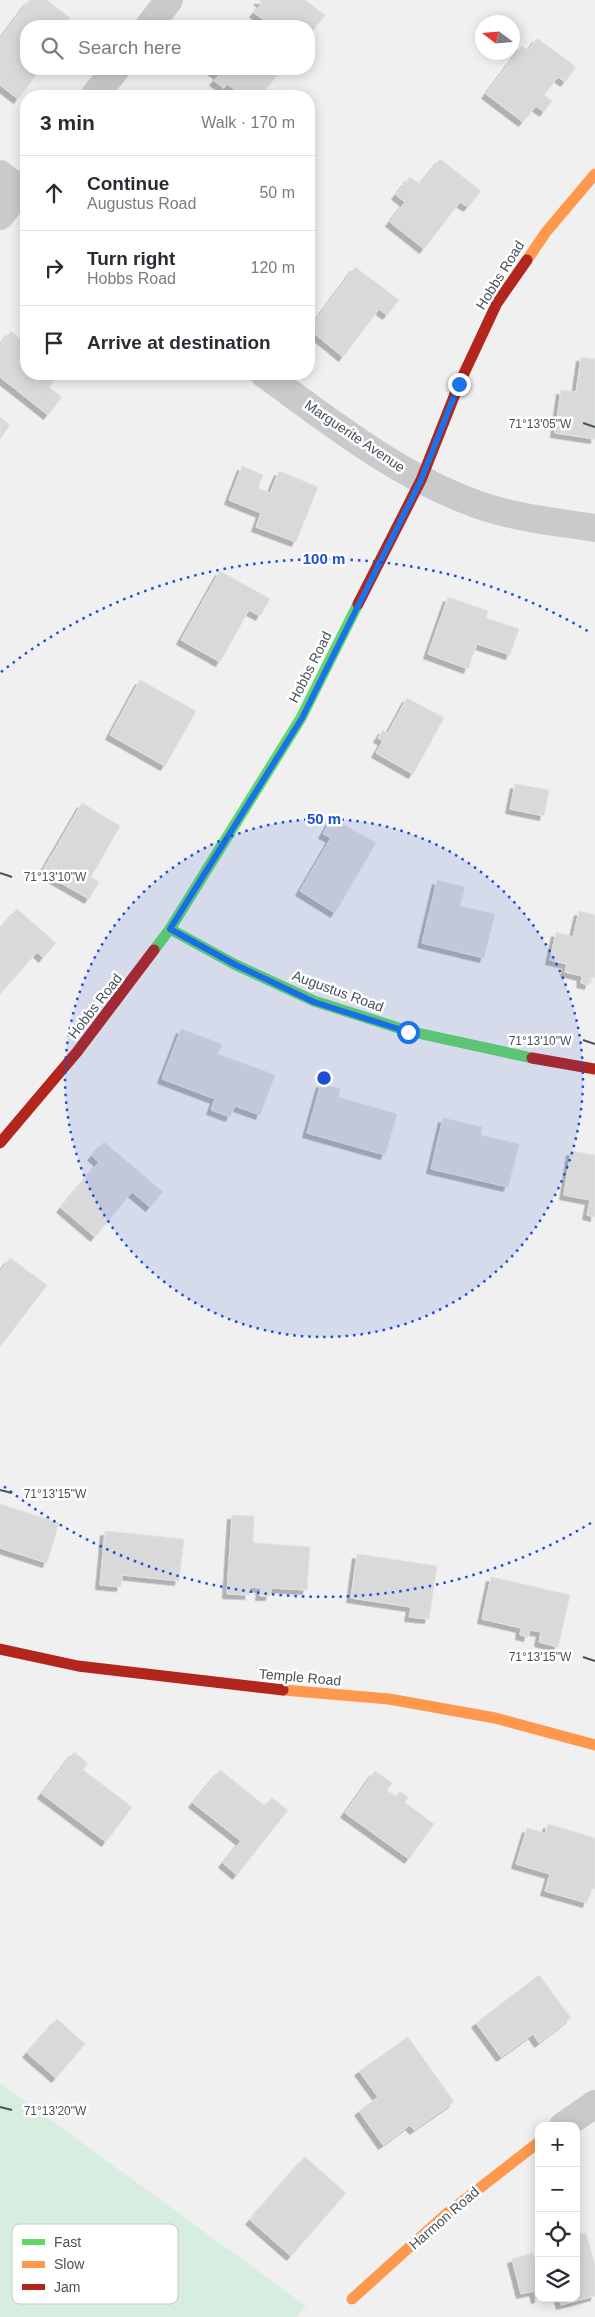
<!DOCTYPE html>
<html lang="en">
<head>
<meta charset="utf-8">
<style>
	:root { --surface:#fff; --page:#f7f7f7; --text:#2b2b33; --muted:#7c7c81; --line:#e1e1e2 }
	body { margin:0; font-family:Helvetica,sans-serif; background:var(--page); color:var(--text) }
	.controls { position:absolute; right:15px; bottom:15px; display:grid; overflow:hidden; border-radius:10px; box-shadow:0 2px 12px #0003 }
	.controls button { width:45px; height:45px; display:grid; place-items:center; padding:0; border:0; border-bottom:1px solid var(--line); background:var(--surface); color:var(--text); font:25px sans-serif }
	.compass { position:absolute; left:475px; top:15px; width:45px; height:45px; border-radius:50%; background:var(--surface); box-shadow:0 2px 12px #0003; rotate:286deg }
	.stop { position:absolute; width:15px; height:15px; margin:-11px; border:4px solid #1a73e8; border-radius:50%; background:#fff }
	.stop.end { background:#1a73e8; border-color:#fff; box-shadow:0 1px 5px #0008 }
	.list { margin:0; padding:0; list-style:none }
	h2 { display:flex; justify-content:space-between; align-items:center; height:65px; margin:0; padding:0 20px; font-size:21px }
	h2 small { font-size:16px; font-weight:400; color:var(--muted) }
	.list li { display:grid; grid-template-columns:32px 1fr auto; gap:15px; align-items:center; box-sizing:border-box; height:75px; padding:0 20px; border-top:1px solid var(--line) }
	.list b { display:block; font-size:19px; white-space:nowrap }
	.list p { margin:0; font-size:16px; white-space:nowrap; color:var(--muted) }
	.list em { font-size:16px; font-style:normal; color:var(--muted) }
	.icon { flex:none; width:28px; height:28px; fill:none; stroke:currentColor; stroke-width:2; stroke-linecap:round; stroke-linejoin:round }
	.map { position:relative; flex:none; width:595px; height:2317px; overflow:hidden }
	.search { position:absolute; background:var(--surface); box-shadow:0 2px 12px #0003; left:20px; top:20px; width:295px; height:55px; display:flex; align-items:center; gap:12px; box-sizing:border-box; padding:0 18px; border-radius:20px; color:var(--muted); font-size:19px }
	.panel { position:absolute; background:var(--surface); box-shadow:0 2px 12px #0003; left:20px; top:90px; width:295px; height:290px; border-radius:20px }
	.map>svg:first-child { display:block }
	.green { fill:#d7eddf }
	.building { fill:#d9d9da; stroke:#e1e2e2; filter:url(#shadow) }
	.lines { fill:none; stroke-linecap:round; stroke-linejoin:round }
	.street { stroke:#c8cacb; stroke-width:28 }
	.fast { stroke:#63d668; stroke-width:11 }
	.slow { stroke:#ff974d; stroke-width:11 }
	.jam { stroke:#b3261e; stroke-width:11 }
	.route { stroke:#1a73e8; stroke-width:6 }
	.ticks { fill:none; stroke:#49525a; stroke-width:2 }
	.ring { fill:none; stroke:#1d4ed8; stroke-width:2.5; stroke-dasharray:2.5 5 }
	.labels { text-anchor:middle; stroke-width:5; stroke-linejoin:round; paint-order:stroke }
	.street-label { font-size:14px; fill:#49525a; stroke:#fff }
	.key { fill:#fff; stroke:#c8cbce; stroke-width:1 }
	.key-label { font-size:14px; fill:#49525a }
	.ticks-label { font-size:12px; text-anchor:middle; fill:#49525a; stroke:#fff; stroke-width:5; stroke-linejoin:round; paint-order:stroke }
	.centre { fill:#1d4ed8; stroke:#fff; stroke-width:2.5 }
	.ring-label { font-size:15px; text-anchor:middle; font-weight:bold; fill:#1d4ed8; stroke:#fff; stroke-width:5; stroke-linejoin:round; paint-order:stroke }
</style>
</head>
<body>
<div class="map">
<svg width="595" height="2317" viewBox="0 0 595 2317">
	<defs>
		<filter id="shadow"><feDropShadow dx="-4.5" dy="4.5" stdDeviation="0" flood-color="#0004"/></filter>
	</defs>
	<rect width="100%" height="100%" fill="#f0f0f0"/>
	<polygon class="green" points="0,2083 306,2306 296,2317 0,2317"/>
	<g class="building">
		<polygon points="29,0 47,0 70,18 64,26 26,26 26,69 41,69 18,99 0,85 0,39"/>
		<polygon points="258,0 305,0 325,15 309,36 309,26 273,26 254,13 262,3"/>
		<polygon points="537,38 576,67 565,82 558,77 544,95 552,101 544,112 536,106 523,122 486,94 522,46 528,51"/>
		<polygon points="210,69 280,69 281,70 261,96 244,96 227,84 224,88 214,81 219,75"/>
		<polygon points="440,159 481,191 468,207 460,202 424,249 390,222 405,202 396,195 410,177 420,184"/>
		<polygon points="355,267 399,300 387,315 379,309 343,357 309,329"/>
		<polygon points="11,331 26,344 26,374 59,374 49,387 62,397 48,415 0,377 0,345"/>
		<polygon points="581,357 595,359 595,439 555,433 561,390 576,392"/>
		<polygon points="0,417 10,425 0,439"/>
		<polygon points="242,466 263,475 258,488 270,493 279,471 318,487 296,542 256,527 261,513 229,500"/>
		<polygon points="220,571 270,599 260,616 249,610 220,662 181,640"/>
		<polygon points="448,597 488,611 486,618 519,629 510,655 477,644 468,669 428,654"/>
		<polygon points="140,680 196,711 165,766 110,735"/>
		<polygon points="407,698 444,718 413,774 376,753 383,741 378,738 383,730 388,733"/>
		<polygon points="515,784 549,790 544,816 510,809"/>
		<polygon points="82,803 120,826 91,877 99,882 89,899 42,872"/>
		<polygon points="332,818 376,843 335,913 300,891 331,838 323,834"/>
		<polygon points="437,880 465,887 460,906 495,914 484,958 422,943"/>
		<polygon points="17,909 56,943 43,958 37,952 0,994 0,929"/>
		<polygon points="579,911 595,915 595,978 591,977 589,985 581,983 582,976 565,972 567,964 550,960 556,932 573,937"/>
		<polygon points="181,1029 222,1044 218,1054 275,1075 260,1115 235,1106 230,1117 211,1110 215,1099 162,1079"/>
		<polygon points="321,1083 340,1089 338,1097 397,1114 385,1155 307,1133"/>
		<polygon points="443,1118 482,1127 481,1135 519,1144 508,1187 431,1169"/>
		<polygon points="104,1142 163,1192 150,1207 132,1192 95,1237 61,1208 99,1162 92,1156"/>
		<polygon points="571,1151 595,1155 595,1217 587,1215 590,1200 564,1195"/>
		<polygon points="10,1258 47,1285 0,1347 0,1272"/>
		<polygon points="0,1504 59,1523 47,1563 0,1548"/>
		<polygon points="232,1515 254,1516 253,1543 310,1547 307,1590 271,1588 270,1596 260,1596 261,1588 250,1587 249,1595 227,1594"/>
		<polygon points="105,1531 184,1539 179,1581 122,1575 121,1587 100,1585"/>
		<polygon points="357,1554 437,1566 429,1619 409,1617 411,1607 351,1598"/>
		<polygon points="491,1577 570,1595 558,1647 539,1642 541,1632 530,1630 528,1637 520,1635 521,1628 482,1619"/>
		<polygon points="74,1752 88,1763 83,1770 132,1807 106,1842 42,1794"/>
		<polygon points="220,1770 265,1806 272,1798 288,1810 237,1875 223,1863 241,1841 193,1803"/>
		<polygon points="375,1771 392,1783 387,1790 396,1797 400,1791 408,1797 405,1803 434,1824 409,1859 345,1813"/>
		<polygon points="548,1824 595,1838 595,1889 592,1888 587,1903 545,1891 550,1874 516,1864 527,1828 545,1833"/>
		<polygon points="539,1975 571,2018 539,2043 533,2034 501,2057 476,2023"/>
		<polygon points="57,2019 85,2044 56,2078 27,2053"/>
		<polygon points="408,2037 454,2102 414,2130 410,2125 383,2145 359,2111 378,2097 359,2071"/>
		<polygon points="305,2157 346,2193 291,2256 250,2220"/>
		<polygon points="586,2233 595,2265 595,2296 561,2305 559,2298 576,2298 576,2235"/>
		<polygon points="533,2253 537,2269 539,2268 539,2298 536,2299 534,2291 521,2294 512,2259"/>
	</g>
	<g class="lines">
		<g class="street">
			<polyline points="149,26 169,0"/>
			<polyline points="94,96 116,69"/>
			<polyline points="0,174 26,194"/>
			<polyline points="0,216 26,183"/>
			<path d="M 264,374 C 332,423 399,477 479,505 C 516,518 557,522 595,528"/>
			<polyline points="563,2126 595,2104"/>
		</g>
		<g class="fast">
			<polyline points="170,929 236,965 314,1001 408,1031 532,1058"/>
			<polyline points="154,950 170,929 301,718 358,604"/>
		</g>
		<g class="slow">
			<polyline points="527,260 546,232 595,174"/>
			<polyline points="283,1690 389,1699 495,1718 595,1745"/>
			<polyline points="352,2299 445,2215 539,2142"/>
		</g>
		<g class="jam">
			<polyline points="358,604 421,480 459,384 497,303 527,260"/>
			<polyline points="532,1058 595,1069"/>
			<polyline points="0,1143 77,1052 154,950"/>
			<polyline points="0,1649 78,1666 283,1690"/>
		</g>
	</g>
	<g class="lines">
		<polyline class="route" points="408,1032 314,1002 236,965 170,929 302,718 421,480 459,384"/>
	</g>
	<path class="ticks" d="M 583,423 L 595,427M 0,873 L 12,877M 583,1040 L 595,1044M 0,1490 L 12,1493M 583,1657 L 595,1661M 0,2107 L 12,2110"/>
	<circle cx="324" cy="1078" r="259" fill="#1d4ed8" fill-opacity=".12"/>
	<g class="ring">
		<circle cx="324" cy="1078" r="259"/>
		<path d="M591 1523A519 519 0 0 1 1 1484M1 672A519 519 0 0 1 591 633"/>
	</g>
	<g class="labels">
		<g class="street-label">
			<text transform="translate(500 275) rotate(-58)" y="5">Hobbs Road</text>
			<text transform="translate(355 436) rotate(34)" y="5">Marguerite Avenue</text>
			<text transform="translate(310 667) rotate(-63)" y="5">Hobbs Road</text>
			<text transform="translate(338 991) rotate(20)" y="5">Augustus Road</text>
			<text transform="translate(95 1006) rotate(-52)" y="5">Hobbs Road</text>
			<text transform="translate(300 1677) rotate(5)" y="5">Temple Road</text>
			<text transform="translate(444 2218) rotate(-41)" y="5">Harmon Road</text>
		</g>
	</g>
	<rect x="12" y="2224" width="166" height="80" rx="8" class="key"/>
	<rect x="22" y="2239" width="23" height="6" fill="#63d668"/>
	<rect x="22" y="2261" width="23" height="7" fill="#ff974d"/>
	<rect x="22" y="2284" width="23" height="6" fill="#b3261e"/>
	<g class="key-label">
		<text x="54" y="2247">Fast</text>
		<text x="54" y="2269">Slow</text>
		<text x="54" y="2292">Jam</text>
	</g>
	<g class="ticks-label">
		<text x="540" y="428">71°13'05"W</text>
		<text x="55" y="881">71°13'10"W</text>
		<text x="540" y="1045">71°13'10"W</text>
		<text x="55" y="1498">71°13'15"W</text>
		<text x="540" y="1661">71°13'15"W</text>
		<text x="55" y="2115">71°13'20"W</text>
	</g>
	<circle cx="324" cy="1078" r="8" class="centre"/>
	<g class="ring-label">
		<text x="324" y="564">100 m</text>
		<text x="324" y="824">50 m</text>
	</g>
</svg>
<div class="controls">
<button>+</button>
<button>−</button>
<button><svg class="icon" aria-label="locate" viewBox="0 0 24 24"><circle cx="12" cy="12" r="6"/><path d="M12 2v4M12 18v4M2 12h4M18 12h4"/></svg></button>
<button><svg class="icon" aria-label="layers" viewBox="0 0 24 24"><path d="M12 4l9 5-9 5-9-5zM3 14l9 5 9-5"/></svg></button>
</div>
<svg class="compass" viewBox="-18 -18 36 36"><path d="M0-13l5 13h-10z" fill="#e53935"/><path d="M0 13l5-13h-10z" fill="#7c7c81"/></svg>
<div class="stop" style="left:408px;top:1032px"></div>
<div class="stop end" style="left:459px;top:384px"></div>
<div class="search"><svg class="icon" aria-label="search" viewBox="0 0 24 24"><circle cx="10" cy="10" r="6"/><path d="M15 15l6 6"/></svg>Search here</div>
<section class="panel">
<h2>3 min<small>Walk · 170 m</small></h2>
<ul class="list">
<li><svg class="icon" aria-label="ahead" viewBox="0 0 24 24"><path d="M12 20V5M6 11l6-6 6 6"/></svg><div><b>Continue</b><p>Augustus Road</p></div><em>50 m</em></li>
<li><svg class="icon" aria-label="right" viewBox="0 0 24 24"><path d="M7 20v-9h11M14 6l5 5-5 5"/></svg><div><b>Turn right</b><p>Hobbs Road</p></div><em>120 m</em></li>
<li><svg class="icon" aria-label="arrive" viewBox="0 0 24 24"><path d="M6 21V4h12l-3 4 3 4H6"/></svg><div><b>Arrive at destination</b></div></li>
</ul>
</section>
</div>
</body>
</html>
